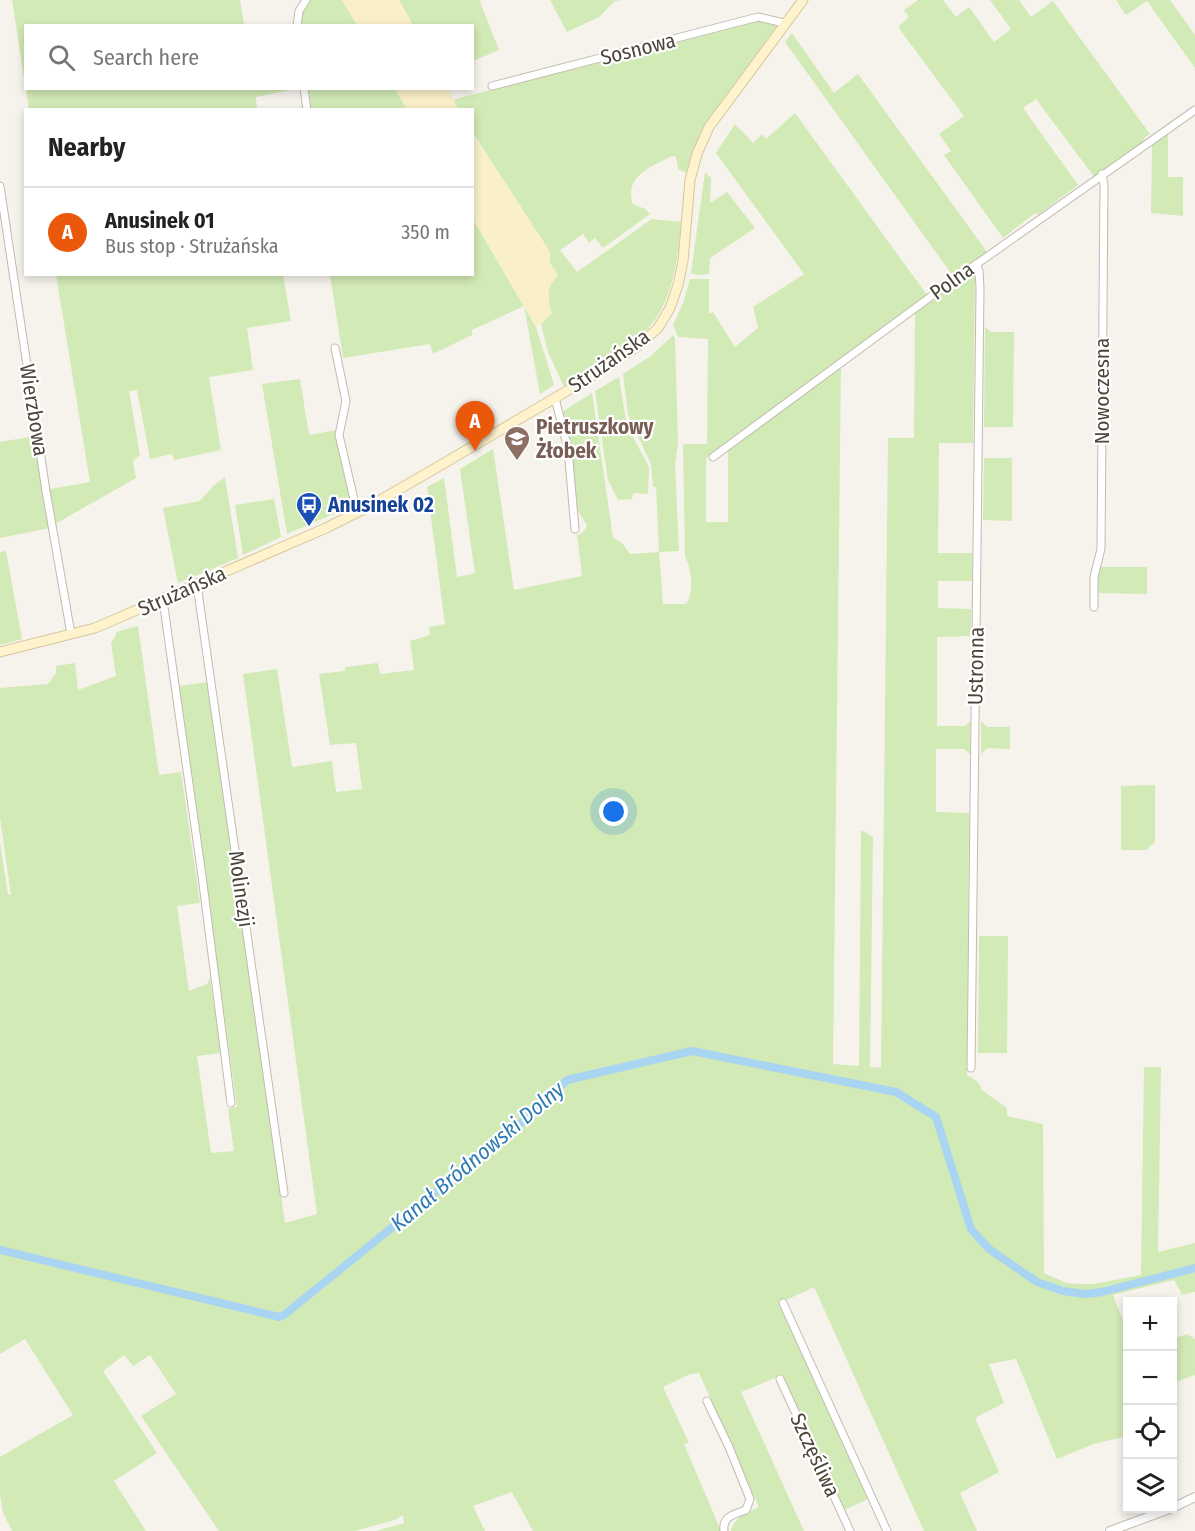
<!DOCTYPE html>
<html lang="en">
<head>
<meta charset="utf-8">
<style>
	:root { --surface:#fff; --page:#f6f6f6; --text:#222; --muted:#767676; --line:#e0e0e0; --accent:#ea580c }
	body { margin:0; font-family:"Fira Sans Condensed",sans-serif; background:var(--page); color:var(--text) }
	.controls { position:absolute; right:18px; bottom:18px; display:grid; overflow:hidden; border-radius:0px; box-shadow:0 3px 9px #0003 }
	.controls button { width:54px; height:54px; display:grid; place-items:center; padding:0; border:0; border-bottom:2px solid var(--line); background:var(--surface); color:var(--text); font:30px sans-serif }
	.you { position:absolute; left:614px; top:812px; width:21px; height:21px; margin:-15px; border:4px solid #fff; border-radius:50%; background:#1a73e8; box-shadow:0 0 0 9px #1a73e833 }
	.badge { display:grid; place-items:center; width:39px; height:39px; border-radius:50%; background:var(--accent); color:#fff; font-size:20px; font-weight:700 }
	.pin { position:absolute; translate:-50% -50px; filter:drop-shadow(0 2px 3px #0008) }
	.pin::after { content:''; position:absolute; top:32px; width:21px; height:18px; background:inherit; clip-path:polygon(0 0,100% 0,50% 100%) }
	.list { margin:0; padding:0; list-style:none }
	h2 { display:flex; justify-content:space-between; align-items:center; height:78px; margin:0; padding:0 24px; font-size:26px }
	h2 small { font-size:20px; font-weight:400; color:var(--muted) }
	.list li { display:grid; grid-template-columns:39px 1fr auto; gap:18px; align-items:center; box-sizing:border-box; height:90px; padding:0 24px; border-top:2px solid var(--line) }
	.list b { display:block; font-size:22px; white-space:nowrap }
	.list p { margin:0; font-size:20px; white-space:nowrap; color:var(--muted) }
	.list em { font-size:20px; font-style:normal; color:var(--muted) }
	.icon { flex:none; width:33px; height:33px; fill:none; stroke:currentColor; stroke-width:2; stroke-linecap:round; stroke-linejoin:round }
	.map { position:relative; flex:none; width:1195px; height:1531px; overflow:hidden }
	.search { position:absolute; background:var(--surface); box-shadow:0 3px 9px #0003; left:24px; top:24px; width:450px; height:66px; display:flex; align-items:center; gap:15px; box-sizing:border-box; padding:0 21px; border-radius:0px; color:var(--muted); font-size:22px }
	.panel { position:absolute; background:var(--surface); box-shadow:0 3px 9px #0003; left:24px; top:108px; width:450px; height:168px; border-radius:0px }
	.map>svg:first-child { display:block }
	.green { fill:#d2eab5 }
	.sand { fill:#f9efc9 }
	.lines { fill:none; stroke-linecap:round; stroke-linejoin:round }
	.canal { stroke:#a9d4f2; stroke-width:8 }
	.minor-casing { stroke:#c2bbae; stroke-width:9 }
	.tertiary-casing { stroke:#c2bbae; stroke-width:10 }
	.secondary-casing { stroke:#d6c79b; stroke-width:11 }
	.minor { stroke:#fff; stroke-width:7 }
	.tertiary { stroke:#fff; stroke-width:8 }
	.secondary { stroke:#fff3cd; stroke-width:9 }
	.labels { text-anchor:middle; stroke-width:4.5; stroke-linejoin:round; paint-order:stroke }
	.street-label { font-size:21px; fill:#4b4439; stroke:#fff }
	.education-label { font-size:21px; font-weight:bold; fill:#785e54; stroke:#fff; text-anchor:start }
	.transit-label { font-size:21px; font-weight:bold; fill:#164399; stroke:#fff; text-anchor:start }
	.water-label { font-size:22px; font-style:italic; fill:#2e7ab2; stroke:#fff }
</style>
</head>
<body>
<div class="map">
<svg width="1195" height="1531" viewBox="0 0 1195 1531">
	<rect width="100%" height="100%" fill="#f6f3ec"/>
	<g class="green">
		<polygon points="12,0 240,0 244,25 26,26 25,85"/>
		<polygon points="310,0 342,0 357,25 302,25 300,13"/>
		<polygon points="399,0 481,0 480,2 499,50 473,61 472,26 413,25"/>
		<polygon points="550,0 623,0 615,1 599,17 567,32"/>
		<polygon points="918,0 943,0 956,17 969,7 994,42 1011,29 990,0 1019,0 1031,17 1053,1 1150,134 1144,138 1143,142 1109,165 1109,167 1095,178 1036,99 1023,108 1078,185 1038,215 1035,213 1003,238 944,155 951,151 939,134 964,116 898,27 909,17 904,10"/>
		<polygon points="1116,0 1170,0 1195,35 1195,68 1147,1 1126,15"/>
		<path d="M 760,21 L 777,26 L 702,128 L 686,173 L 678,169 L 676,157 L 672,156 C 653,166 623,176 633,204 L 645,209 L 650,214 L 603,248 L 595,238 L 589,243 L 583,234 L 560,250 L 577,272 L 652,219 L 681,222 C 678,254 675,287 658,315 C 642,343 591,369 564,387 L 548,352 L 541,324 L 551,314 L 547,294 L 554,271 L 550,263 L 550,252 L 473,133 L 472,110 L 458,109 L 452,100 Z"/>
		<polygon points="792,33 834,93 858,74 987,252 953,276 785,42"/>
		<polygon points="301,88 256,97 257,109 29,110 26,89"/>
		<polygon points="309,89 395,89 407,109 311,109"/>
		<path d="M 795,113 L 927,295 L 706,458 L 706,522 L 728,522 L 728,449 L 841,362 L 833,1064 L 859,1066 L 861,830 L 873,837 L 870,1067 L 881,1068 L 888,438 L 914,438 L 915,313 L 970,275 L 975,276 L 973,443 L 939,443 L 938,553 L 972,553 L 972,581 L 938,581 L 938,608 L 971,609 L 971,636 L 937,637 L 937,726 L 965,726 L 970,721 L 970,754 L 964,749 L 936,749 L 936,812 L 969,813 L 967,1075 L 978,1082 L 983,1091 L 1007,1108 L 1007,1116 L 1043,1124 L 1044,1273 L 1066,1283 L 1080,1284 L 1094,1284 L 1141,1275 L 1144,1067 L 1161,1067 L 1158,1252 L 1195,1243 L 1195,1292 L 1182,1295 L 1174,1280 L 1113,1295 L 1127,1330 L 1128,1436 L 1093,1444 L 1057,1459 L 1016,1359 L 989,1364 L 1004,1403 L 975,1418 L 999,1472 L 960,1493 L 977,1531 L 924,1531 L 814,1287 L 780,1303 L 868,1499 L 844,1510 L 782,1375 L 741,1392 L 804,1531 L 731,1531 C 734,1516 747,1514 759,1507 L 699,1373 L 690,1374 L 663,1387 L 689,1443 L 684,1444 L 721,1531 L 533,1531 L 512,1492 L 473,1506 L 485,1531 L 376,1531 L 404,1523 L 403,1515 L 395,1520 L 355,1531 L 219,1531 L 141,1416 L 176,1394 L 150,1355 L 133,1366 L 124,1355 L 103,1371 L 157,1453 L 114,1481 L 146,1531 L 12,1531 L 3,1513 L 0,1494 L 0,1457 L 73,1415 L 25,1339 L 0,1354 L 0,843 L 8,894 L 11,895 L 0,818 L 0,688 L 48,684 L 56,673 L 56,666 L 75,663 L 78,690 L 116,676 L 111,643 L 116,635 L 116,632 L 138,626 L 159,775 L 181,772 L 200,903 L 177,906 L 189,991 L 207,984 L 210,978 L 221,1053 L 197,1056 L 211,1153 L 234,1151 L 228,1109 L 237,1107 L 178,686 L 209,682 L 285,1223 L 317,1214 L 243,674 L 277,669 L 292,767 L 332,761 L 336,792 L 362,789 L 356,743 L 330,745 L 319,674 L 345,671 L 345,667 L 378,663 L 380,674 L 414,670 L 410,641 L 430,635 L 429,627 L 445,624 L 427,487 L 444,478 L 457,577 L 475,573 L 460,469 L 493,449 L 514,590 L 582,576 L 577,535 L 582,533 L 587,526 L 577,509 L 562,412 L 592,393 L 613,538 L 622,543 L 630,554 L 659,552 L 656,487 L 653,487 L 651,464 L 628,415 L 623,374 L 651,356 L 673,335 L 675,339 L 678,443 L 675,465 L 679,551 L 659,552 L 663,604 L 686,604 C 694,593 692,569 685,557 L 683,444 L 707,444 L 708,339 L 678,337 L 673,325 L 683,303 L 690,279 L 709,279 L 709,314 L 713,312 L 735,347 L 758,328 L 753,307 L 804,274 L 716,153 L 735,124 L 753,143 L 762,134 L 766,139 Z"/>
		<polygon points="1168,132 1168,177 1183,177 1183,216 1151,213 1152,146"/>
		<polygon points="705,172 711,178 710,203 727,192 755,228 710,258 709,274 697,275 691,273"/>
		<polygon points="473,219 536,327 554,385 540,394 524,306 472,330 472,335 433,354 430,344 343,358 330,275 472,274"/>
		<polygon points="56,275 283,275 291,321 247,328 253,370 209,377 221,450 174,460 172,454 150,459 137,390 129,391 140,455 133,461 136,478 55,524 50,489 90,482"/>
		<polygon points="985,327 991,332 1014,332 1013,427 984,427"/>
		<polygon points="619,377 627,426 649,467 648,494 633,493 632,499 618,500 608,480 595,391"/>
		<polygon points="300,379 309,435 337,430 352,506 287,534 262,384"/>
		<polygon points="35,436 50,528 0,538 0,442"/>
		<polygon points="984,458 1012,458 1012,521 983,520"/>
		<polygon points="225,477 238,558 178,583 163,508 200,501 213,486"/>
		<polygon points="274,499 281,537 243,555 235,505"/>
		<polygon points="6,551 22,639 0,645 0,552"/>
		<polygon points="1101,567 1147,567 1147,594 1098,593 1098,574"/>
		<polygon points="981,721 987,727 1010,727 1010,749 987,748 981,754"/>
		<polygon points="1155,785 1155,842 1146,850 1121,850 1121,786"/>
		<polygon points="979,936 1008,936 1007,1053 978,1053"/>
		<polygon points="1187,1334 1195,1339 1195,1375 1173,1383 1173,1339"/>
	</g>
	<g class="sand">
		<polygon points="342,0 399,0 413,25 357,25"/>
		<polygon points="395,89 448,89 458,109 407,109"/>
		<path d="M 472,133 L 550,252 L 550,263 L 558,275 C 545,290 548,296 552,314 L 536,327 L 473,219 Z"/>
	</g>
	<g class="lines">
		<polyline class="canal" points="0,1250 279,1317 284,1315 521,1123 567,1080 692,1051 896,1092 936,1117 971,1229 989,1249 1037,1282 1063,1291 1085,1294 1102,1292 1195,1268"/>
		<defs>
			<g id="minor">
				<polyline points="297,26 299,11 306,0"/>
				<polyline points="492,86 758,17 784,23"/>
				<polyline points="304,88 307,110"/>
				<polyline points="0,186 46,491 71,634"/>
				<polyline points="335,348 346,401 339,435 357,512"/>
				<polyline points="555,398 568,449 575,529"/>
				<polyline points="713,457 937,292 1195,110"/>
				<polyline points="197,585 284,1193"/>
				<polyline points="163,600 202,876 231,1103"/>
				<polyline points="1094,607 1094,577 1101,549 1104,185 1102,174"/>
				<polyline points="971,1068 980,288 979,271 976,264"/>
				<polyline points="783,1303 887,1531"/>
				<polyline points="780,1379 850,1531"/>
				<path d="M 707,1401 L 729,1447 L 750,1499 L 746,1510 C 735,1514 722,1516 724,1531"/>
			</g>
			<g id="tertiary">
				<polyline points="1172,1508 1195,1497"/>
				<polyline points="1110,1531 1172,1508"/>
			</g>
			<polyline id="secondary" points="0,652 95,628 326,528 370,506 429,472 589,378 638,346 658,328 670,308 678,285 683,261 690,180 697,154 709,127 803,0"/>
		</defs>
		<use href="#minor" class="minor-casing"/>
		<use href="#tertiary" class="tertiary-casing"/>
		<use href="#secondary" class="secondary-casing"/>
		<use href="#minor" class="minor"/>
		<use href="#tertiary" class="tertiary"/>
		<use href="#secondary" class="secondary"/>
	</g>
	<defs>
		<symbol id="school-pin" viewBox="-11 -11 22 30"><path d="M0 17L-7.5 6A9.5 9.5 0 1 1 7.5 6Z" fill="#8d6e63" stroke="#fff"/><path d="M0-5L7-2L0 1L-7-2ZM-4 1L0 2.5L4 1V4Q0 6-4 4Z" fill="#fff"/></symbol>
		<symbol id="bus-pin" viewBox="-11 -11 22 30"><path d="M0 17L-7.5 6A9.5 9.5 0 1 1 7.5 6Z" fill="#1a4fb4" stroke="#fff"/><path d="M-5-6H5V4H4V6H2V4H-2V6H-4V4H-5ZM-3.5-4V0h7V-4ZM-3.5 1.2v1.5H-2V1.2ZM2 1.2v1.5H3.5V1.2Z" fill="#fff"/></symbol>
	</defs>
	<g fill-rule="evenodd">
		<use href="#school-pin" x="502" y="424" width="30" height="40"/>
		<use href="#bus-pin" x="294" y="490" width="30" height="40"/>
	</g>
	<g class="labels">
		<g class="street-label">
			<text transform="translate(638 49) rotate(-14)" y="7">Sosnowa</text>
			<text transform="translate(952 281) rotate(-36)" y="7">Polna</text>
			<text transform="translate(609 361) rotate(-35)" y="7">Strużańska</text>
			<text transform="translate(1102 391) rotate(-90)" y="7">Nowoczesna</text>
			<text transform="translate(34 410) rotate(81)" y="7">Wierzbowa</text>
			<text transform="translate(182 591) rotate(-24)" y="7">Strużańska</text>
			<text transform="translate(976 666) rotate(-89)" y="7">Ustronna</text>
			<text transform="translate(241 889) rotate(82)" y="7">Molinezji</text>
			<text transform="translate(815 1455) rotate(65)" y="7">Szczęśliwa</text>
		</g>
		<g class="education-label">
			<text x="536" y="434">Pietruszkowy<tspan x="536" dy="24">Żłobek</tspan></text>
		</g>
		<g class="transit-label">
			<text x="328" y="512">Anusinek 02</text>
		</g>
		<g class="water-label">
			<text transform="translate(477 1156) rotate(-40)" y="8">Kanał Bródnowski Dolny</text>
		</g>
	</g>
</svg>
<div class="controls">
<button>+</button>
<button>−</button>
<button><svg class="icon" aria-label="locate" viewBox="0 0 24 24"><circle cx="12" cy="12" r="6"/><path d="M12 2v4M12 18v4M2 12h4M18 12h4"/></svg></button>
<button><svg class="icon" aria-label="layers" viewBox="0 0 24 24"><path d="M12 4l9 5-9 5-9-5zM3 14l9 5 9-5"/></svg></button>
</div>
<div class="you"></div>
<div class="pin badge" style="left:475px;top:451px">A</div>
<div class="search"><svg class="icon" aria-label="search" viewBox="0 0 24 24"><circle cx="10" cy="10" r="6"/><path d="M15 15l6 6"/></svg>Search here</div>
<section class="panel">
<h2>Nearby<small></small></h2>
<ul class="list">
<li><span class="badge">A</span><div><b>Anusinek 01</b><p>Bus stop · Strużańska</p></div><em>350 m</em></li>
</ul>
</section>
</div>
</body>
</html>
